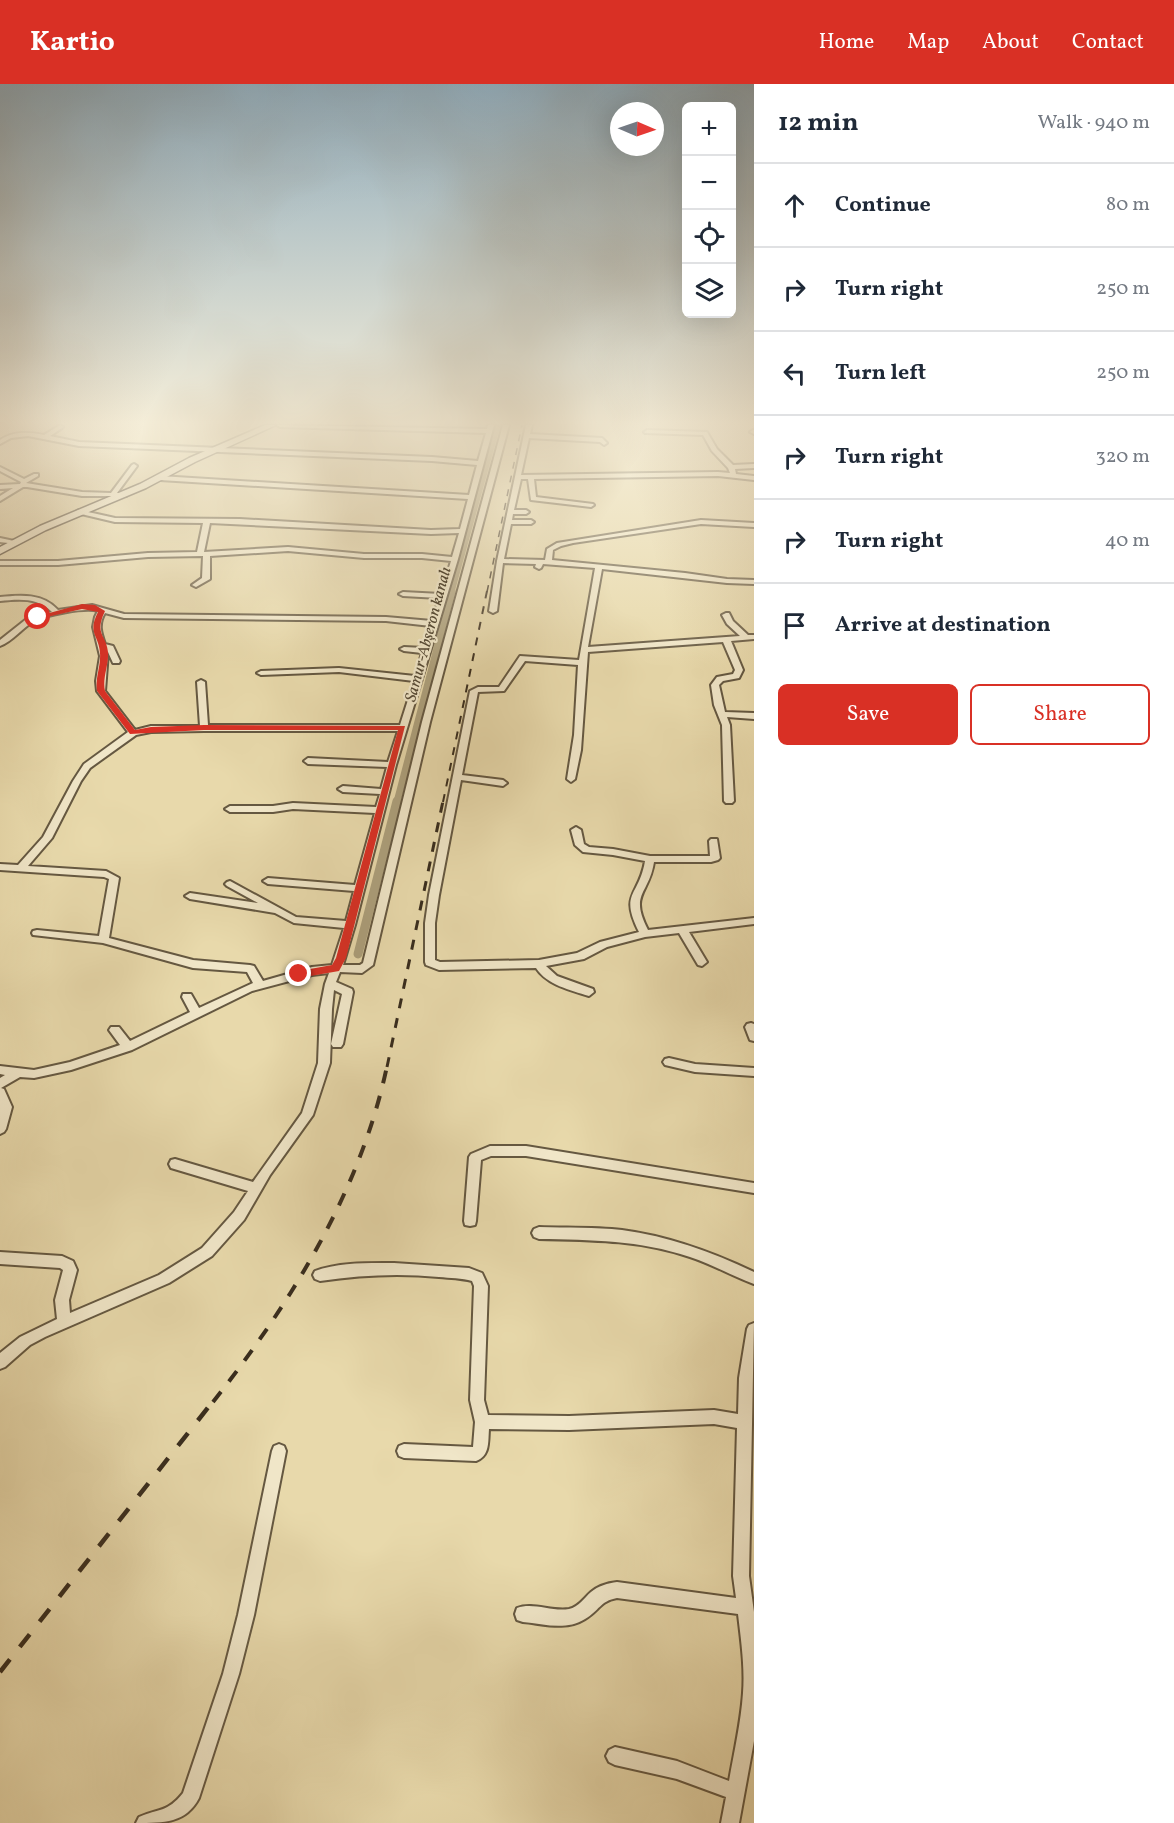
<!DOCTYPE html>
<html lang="en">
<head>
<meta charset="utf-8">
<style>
	:root { --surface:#fff; --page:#f2f2f3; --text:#1f2937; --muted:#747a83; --line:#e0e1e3; --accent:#d93025 }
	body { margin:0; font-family:Vollkorn,serif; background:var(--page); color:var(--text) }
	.controls { position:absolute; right:18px; top:18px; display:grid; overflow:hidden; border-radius:9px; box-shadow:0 6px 24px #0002 }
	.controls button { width:54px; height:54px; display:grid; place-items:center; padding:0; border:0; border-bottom:2px solid var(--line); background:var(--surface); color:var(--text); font:30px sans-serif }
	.compass { position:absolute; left:610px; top:18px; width:54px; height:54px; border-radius:50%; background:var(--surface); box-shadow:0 6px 24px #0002; rotate:92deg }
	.stop { position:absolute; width:18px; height:18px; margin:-14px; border:4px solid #d93025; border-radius:50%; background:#fff }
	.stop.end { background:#d93025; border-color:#fff; box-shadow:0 2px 6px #0008 }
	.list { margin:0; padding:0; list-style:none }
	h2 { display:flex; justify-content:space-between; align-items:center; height:78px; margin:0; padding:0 24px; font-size:26px }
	h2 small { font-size:20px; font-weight:400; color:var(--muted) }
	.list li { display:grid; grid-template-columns:39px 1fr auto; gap:18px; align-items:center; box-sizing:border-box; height:84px; padding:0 24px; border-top:2px solid var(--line) }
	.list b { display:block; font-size:22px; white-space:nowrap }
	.list em { font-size:20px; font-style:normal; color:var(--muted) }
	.actions { display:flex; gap:12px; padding:18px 24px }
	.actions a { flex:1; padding:14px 0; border:2px solid var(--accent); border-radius:9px; text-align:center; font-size:21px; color:var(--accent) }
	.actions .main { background:var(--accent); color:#fff }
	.icon { flex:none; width:33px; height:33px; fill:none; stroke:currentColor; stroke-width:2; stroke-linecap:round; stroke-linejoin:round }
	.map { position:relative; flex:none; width:754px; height:1739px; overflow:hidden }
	header { display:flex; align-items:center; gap:36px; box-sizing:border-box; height:84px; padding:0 30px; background:var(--accent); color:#fff }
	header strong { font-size:28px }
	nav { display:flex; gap:33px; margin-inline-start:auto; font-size:21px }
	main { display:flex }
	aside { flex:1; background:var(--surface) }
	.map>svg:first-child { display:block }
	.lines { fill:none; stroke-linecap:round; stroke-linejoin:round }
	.canal-far2 { stroke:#ac9f7b; stroke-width:5 }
	.canal-far1 { stroke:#ac9f7b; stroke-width:7 }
	.canal { stroke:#ac9f7b; stroke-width:9 }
	.street-casing { stroke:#655841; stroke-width:4 }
	.secondary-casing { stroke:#392d1e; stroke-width:3 }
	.street { fill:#f0e6c8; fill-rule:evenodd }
	.secondary { fill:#f0e6c8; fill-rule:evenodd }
	.rail-far4 { stroke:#392d1e; stroke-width:1.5; stroke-dasharray:7 7; stroke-linecap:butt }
	.rail-far3 { stroke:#392d1e; stroke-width:2; stroke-dasharray:8 8; stroke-linecap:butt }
	.rail-far2 { stroke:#392d1e; stroke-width:3; stroke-dasharray:10 10; stroke-linecap:butt }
	.rail-far1 { stroke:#392d1e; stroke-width:4; stroke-dasharray:13 13; stroke-linecap:butt }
	.rail { stroke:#392d1e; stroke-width:4.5; stroke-dasharray:16 16; stroke-linecap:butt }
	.route { fill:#d93025 }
	.labels { text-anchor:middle; stroke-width:4.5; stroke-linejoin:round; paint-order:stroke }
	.far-water-label { font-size:16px; font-style:italic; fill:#564a35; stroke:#f0e6c8 }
</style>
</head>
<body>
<header>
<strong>Kartio</strong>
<nav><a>Home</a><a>Map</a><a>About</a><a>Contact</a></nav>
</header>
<main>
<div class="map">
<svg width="754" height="1739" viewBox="0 0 754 1739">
	<rect width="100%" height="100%" fill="#e8d9ab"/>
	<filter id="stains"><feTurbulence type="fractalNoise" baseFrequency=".00333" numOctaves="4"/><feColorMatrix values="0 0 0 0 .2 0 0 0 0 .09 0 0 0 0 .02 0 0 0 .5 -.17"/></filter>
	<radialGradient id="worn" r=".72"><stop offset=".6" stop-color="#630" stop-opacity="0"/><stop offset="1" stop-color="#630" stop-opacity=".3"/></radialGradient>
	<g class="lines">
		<polyline class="canal-far2" points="452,508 498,341"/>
		<polyline class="canal-far1" points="397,718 452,507"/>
		<polyline class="canal" points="358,870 397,717"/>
		<defs>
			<g id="street">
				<path d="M 60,341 L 63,343 L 62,344 L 50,352 L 79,358 L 432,373 L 478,377 L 486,349 L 280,343 L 277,341 L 487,345 L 488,341 L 494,341 L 458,475 L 396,681 L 355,841 L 343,881 L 360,881 L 363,879 L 422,638 L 503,341 L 509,341 L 430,638 L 373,881 L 362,889 L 340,888 L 336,898 L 352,905 L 353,908 L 343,960 L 341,963 L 333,963 L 331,960 L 342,910 L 334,906 L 332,925 L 330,979 L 313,1031 L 270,1091 L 244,1136 L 212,1172 L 169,1199 L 45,1253 L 30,1261 L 5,1283 L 0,1285 L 0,1269 L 20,1253 L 57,1235 L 55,1216 L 63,1186 L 60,1184 L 0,1180 L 0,1168 L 62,1172 L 73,1177 L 77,1186 L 69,1216 L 70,1229 L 159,1191 L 202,1164 L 234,1128 L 248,1107 L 171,1084 L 169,1080 L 171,1076 L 175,1075 L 253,1098 L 302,1029 L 318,979 L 320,925 L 325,900 L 329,889 L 312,891 L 252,907 L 132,966 L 71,986 L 34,994 L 20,993 L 1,1004 L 4,1005 L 12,1023 L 6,1045 L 4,1048 L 0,1050 L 0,994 L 5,991 L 0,990 L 0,982 L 34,986 L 70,978 L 120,961 L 109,946 L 111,943 L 119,943 L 130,957 L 190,928 L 182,913 L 183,910 L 191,910 L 199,924 L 253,899 L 247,888 L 193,884 L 103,859 L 33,851 L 32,849 L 33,847 L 37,846 L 99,852 L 109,795 L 104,793 L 0,786 L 0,780 L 18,781 L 43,753 L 73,697 L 84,680 L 128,648 L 97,607 L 96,597 L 100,572 L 93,543 L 95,533 L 98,527 C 85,523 46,531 34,537 C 22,544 13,557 0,562 L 0,556 L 29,533 L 52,528 C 38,513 18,515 0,517 L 0,513 C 21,511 43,509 58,526 L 92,521 L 124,530 L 386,533 L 432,537 L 439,514 L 403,512 L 399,510 L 403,508 L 441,510 L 451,477 L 422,474 L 364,474 L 288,467 L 210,472 L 210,495 L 196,503 L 192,501 L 202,494 L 203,472 L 148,473 L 58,481 L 0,481 L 0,477 L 58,477 L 148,469 L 197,468 L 203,439 L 115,438 L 77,429 L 77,427 L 79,426 L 115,434 L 240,435 L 431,446 L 460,445 L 468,415 L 160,396 L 157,394 L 160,392 L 469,411 L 477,381 L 432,377 L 79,362 L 28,352 L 11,354 L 0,360 L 0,356 C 14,347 29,348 44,351 ZM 210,439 L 431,450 L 459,449 L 452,473 L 422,470 L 364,470 L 288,463 L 204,468 ZM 105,529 L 124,534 L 386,537 L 431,542 L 424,564 L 404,563 L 400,565 L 404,567 L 422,569 L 415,592 L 339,584 L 261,587 L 257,589 L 261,591 L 339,588 L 414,597 L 400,641 L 208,641 L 205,598 L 201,596 L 197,598 L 200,642 L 151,642 L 135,646 L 105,607 L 108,568 L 113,579 L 119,579 L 120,577 L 113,562 L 105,560 C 101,549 98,540 105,529 ZM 204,647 L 398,647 L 388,678 L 308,674 L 304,677 L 308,680 L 387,683 L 381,705 L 343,702 L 338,705 L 343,708 L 380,710 L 376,723 L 293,719 L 273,722 L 230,722 L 225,725 L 230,728 L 273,728 L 293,725 L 375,729 L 355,801 L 268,794 L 263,797 L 268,800 L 354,807 L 346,837 L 296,833 L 230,797 L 227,798 L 225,800 L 227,802 L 258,819 L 190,809 L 185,812 L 190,815 L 275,829 L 294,839 L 344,844 L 332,881 L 312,883 L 263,897 L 254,882 L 250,881 L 193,876 L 109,854 L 119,794 L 106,787 L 28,782 L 52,754 L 81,697 L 90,684 L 136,651 L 151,648 Z"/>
				<path d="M 526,341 L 532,341 L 530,350 L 602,354 L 607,359 L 604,361 L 600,358 L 529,354 L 521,391 L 718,388 L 730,389 L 728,384 L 712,367 L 703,351 L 645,349 L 644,348 L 647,346 L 707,348 L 717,365 L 733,381 L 754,380 L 754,384 L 735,385 L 736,390 L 754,392 L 754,396 L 718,392 L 534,395 L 536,413 L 593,420 L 594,421 L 591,423 L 531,416 L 528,395 L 521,395 L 514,426 L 526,426 L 529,428 L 526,430 L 513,430 L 512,436 L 531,436 L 534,438 L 531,440 L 511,440 L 504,475 L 545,476 L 547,465 L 557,459 L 701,436 L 754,439 L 754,443 L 701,440 L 573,459 L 561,462 L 553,466 L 552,476 L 685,489 L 727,495 L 754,496 L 754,500 L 727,499 L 602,485 L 588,563 L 740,552 L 727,540 L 722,531 L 726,529 L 729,529 L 733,537 L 748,551 L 754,551 L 754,555 L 731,557 L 743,586 L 739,594 L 723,597 L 719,601 L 725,628 L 754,629 L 754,635 L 727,633 L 730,641 L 734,717 L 732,719 L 726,719 L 724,717 L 722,641 L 714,621 L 711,601 L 717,593 L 733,590 L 735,586 L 723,558 L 588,568 L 581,666 L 575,695 L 571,698 L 567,695 L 574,651 L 578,581 L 525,577 L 504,607 L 478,608 L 462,691 L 503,696 L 507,699 L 503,702 L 461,696 L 439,811 L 435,839 L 435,876 L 440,878 L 539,876 L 577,869 L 600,858 L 639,848 C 619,808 639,813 645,777 L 613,771 L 583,768 L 575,761 L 571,746 L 576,743 L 581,746 L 584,760 L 589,763 L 613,765 L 650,772 L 710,772 L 709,757 L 711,755 L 717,755 L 720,774 L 718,776 L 711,778 L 654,778 C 649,811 629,809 648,846 L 754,834 L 754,840 L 689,848 L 707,878 L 702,882 L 698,881 L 679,849 L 645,853 L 607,863 L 584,875 L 546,882 L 557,892 L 593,905 L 594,908 L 589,912 C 570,906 547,901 536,884 L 439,886 L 426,881 L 425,878 L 425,839 L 429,811 L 470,607 L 478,603 L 499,603 L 520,572 L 579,576 L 595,484 L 543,480 L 541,484 L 539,485 L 535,483 L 536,480 L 503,479 L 497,527 L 493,529 L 489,527 L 497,477 Z"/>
				<polygon points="753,346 754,346 754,350 750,348"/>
				<polygon points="134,380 137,382 117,409 126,410 126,412 82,412 27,403 23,403 0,417 0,412 13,404 0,405 0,401 20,400 21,398 0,387 0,383 24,395 34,390 38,390 38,392 26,399 82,408 111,409 132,381"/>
				<polygon points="0,454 19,458 16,460 0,458"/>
				<polygon points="751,939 754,940 754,957 750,956 745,943 747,940"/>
				<polygon points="669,974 695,980 754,984 754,992 695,988 665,981 663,978 665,975"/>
				<polygon points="490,1062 526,1062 754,1099 754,1109 526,1072 491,1072 481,1076 476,1137 475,1141 470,1142 465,1141 464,1137 469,1073 471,1070"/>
				<path d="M 539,1143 C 567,1144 595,1143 622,1146 C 668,1152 712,1168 754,1188 L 754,1200 C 732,1192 712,1180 690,1173 C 639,1156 592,1156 539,1155 L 534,1153 L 532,1149 L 534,1145 Z"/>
				<path d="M 394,1179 L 469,1184 L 482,1189 L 488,1202 L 484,1316 L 488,1331 L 569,1332 L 714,1326 L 738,1330 L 739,1294 L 747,1245 L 749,1241 L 754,1239 L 749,1492 L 754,1528 L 754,1657 L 739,1739 L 721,1739 L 726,1713 L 677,1695 L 615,1681 L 609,1678 L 606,1672 L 609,1666 L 615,1663 L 677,1677 L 729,1697 C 734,1668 741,1639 743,1609 C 745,1583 741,1556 738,1530 L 617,1514 C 600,1517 599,1527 585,1535 C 566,1547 544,1540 523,1538 L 517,1536 L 515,1530 L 517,1524 C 533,1518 552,1528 569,1525 C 579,1523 584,1514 591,1508 C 598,1502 608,1499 617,1498 L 736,1514 L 733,1492 L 737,1344 L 714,1340 L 569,1346 L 489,1345 C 488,1358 490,1372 476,1377 L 404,1374 L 399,1372 L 397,1367 L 399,1362 L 404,1360 L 473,1363 L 475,1338 L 470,1316 L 474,1202 L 472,1197 C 462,1194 450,1194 439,1193 C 399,1189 360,1191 320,1197 L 315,1195 L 313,1191 L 315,1187 C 339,1178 369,1179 394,1179 Z"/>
				<path d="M 279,1360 L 284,1362 L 286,1367 L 254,1531 L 239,1590 L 199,1714 C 186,1739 164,1739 136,1739 L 139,1733 C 159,1724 167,1729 183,1709 L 223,1590 L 238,1531 L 272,1367 L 274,1362 Z"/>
			</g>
			<polygon id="secondary" points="265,341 276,341 195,378 146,404 46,446 0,470 0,463 40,442 140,400 189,374"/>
		</defs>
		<use href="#street" class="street-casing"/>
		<use href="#secondary" class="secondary-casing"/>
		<use href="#street" class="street"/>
		<use href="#secondary" class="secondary"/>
		<polyline class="rail-far4" points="487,508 522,341"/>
		<polyline class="rail-far3" points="443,718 487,507"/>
		<polyline class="rail-far2" points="387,983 443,717"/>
		<path class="rail-far1" d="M 213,1318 C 291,1219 361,1106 387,982"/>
		<polyline class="rail" points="0,1588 214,1316"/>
	</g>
	<linearGradient id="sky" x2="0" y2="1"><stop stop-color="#90acbc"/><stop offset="0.58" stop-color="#f5eed9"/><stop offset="1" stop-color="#f5eed9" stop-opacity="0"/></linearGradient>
	<rect width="754" height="584" fill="url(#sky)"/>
	<path class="route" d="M 82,520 L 95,521 L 105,527 C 94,551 106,550 108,568 C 109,581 102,594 105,607 L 135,646 L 151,643 L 204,641 L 405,642 L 346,874 L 339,887 L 299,894 L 294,890 L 299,887 L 332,881 L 336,874 L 398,646 L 204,646 L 130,650 L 97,607 C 95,594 101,582 100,569 C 99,551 87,550 98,528 L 82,525 L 38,535 L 35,533 Z"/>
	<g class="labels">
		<g class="far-water-label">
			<text transform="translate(427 550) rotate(-75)" y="6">Samur-Abşeron kanalı</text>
		</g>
	</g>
	<rect width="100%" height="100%" filter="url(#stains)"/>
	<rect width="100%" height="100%" fill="url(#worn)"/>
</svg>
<div class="controls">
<button>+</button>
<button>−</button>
<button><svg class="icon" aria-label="locate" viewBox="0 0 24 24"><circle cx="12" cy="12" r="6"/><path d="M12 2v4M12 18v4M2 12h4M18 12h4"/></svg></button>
<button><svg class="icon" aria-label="layers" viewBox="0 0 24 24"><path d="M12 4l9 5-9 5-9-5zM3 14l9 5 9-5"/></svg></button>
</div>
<svg class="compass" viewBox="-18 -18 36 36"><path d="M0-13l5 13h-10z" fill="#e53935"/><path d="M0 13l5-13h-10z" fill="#747a83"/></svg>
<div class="stop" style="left:38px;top:533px"></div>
<div class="stop end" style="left:299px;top:890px"></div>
</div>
<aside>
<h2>12 min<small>Walk · 940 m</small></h2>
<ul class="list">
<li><svg class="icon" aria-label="ahead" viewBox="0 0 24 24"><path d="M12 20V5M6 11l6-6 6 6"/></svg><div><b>Continue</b></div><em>80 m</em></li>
<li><svg class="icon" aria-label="right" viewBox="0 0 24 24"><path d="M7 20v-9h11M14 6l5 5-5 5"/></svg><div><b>Turn right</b></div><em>250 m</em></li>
<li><svg class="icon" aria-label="left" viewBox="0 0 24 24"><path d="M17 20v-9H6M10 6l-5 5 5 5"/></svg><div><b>Turn left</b></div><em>250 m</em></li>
<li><svg class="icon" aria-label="right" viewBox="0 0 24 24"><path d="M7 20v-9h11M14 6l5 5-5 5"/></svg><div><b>Turn right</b></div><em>320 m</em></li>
<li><svg class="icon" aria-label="right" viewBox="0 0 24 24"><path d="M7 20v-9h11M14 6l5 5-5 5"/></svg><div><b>Turn right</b></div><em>40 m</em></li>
<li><svg class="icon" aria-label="arrive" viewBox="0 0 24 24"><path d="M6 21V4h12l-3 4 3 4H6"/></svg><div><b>Arrive at destination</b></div></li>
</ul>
<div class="actions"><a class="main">Save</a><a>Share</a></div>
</aside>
</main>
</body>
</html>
